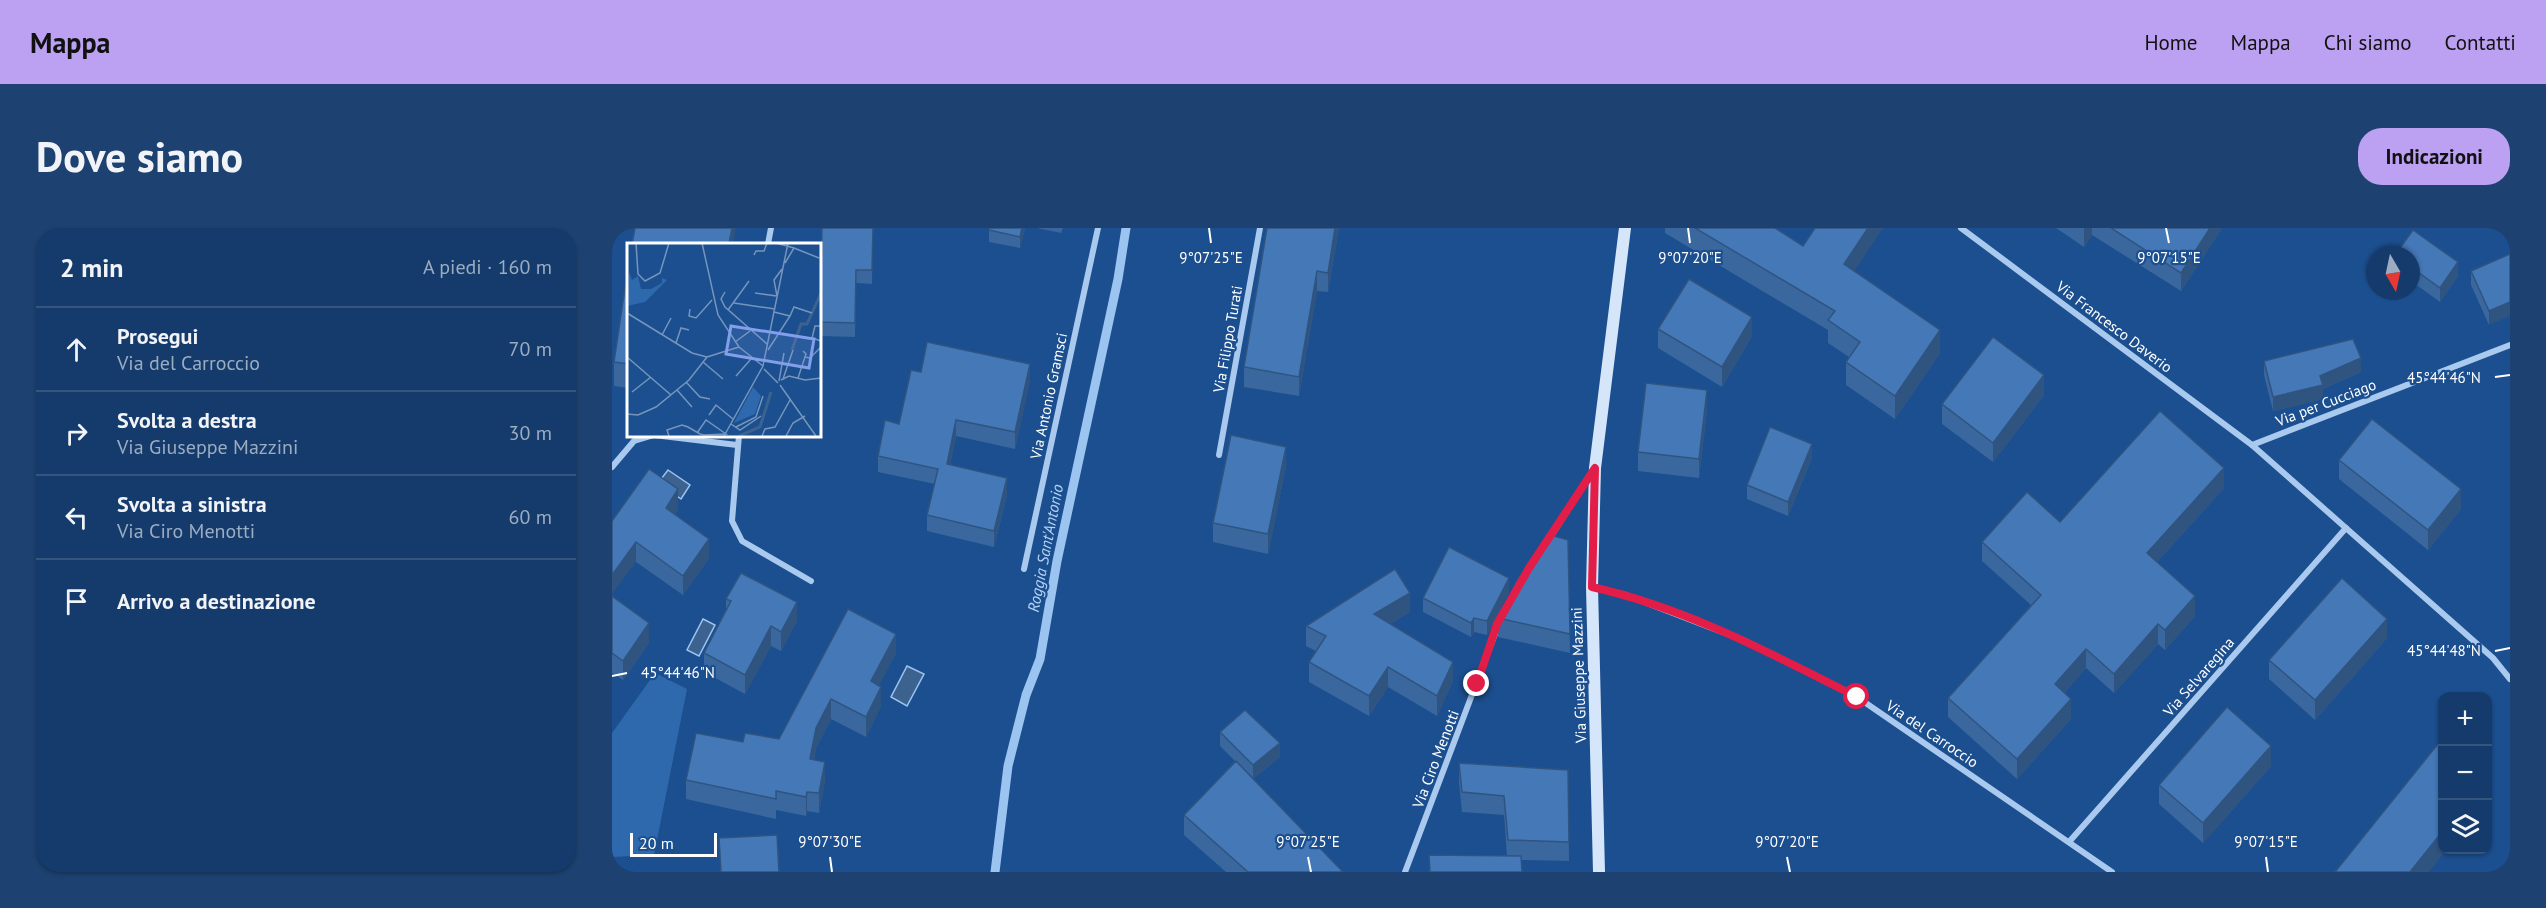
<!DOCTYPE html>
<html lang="it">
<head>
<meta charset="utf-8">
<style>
	:root { --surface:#143b6b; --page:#1d4271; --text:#f1f3f6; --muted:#9dadc1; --line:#33557e; --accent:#bca0f2 }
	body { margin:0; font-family:"PT Sans",sans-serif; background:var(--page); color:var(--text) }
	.controls { position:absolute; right:18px; bottom:18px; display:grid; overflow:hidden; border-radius:12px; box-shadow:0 2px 4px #0004 }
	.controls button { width:54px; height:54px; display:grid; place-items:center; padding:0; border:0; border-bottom:2px solid var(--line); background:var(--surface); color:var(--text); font:30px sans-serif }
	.compass { position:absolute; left:1754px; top:18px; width:54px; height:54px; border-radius:50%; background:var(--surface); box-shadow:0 2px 4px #0004; rotate:171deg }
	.scale { position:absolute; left:18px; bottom:15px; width:87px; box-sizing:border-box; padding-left:6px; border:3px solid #fff; border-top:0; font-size:16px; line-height:21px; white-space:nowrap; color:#fff; -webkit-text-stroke:4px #1b4f8f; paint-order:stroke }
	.stop { position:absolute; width:18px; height:18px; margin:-14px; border:4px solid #e11d48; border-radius:50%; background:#fff }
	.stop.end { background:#e11d48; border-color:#fff; box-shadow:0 2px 6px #0008 }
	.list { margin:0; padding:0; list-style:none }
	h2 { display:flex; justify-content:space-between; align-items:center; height:78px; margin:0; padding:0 24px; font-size:26px }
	h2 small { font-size:20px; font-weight:400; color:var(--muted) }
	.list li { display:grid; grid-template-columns:39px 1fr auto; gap:18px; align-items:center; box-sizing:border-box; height:84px; padding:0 24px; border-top:2px solid var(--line) }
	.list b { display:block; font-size:22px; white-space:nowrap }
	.list p { margin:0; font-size:20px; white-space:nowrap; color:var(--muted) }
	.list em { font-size:20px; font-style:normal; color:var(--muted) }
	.icon { flex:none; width:33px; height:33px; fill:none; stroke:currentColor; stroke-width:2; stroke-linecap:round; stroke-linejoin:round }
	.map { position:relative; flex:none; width:1898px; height:644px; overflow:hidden; border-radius:24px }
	header { display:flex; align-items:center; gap:36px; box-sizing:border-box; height:84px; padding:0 30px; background:var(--accent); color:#111 }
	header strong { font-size:28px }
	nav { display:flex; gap:33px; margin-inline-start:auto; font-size:21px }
	.intro { display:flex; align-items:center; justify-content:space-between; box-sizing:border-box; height:144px; padding:0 36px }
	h1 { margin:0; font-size:42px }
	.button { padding:15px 27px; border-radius:24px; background:var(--accent); color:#111; font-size:21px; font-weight:700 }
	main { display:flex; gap:36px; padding:0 36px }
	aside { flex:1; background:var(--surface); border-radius:24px; box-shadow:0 2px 4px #0004 }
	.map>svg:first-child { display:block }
	.green { fill:#2e69ad }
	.water { fill:#3c6290; stroke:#9cc4f0; stroke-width:1.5 }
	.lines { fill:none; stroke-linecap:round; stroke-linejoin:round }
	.stream { stroke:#9cc4f0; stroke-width:9 }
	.minor { stroke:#a9c9ee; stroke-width:6 }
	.secondary { stroke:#d6e6fa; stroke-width:12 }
	.wall { fill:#3a679d }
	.shaded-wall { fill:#305480 }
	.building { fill:#4478b7; stroke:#305480; stroke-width:1.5 }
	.route { stroke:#e11d48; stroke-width:8 }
	.ticks { fill:none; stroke:#fff; stroke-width:2 }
	.labels { text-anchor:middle; stroke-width:4.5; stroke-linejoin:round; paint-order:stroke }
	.street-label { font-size:15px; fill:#fff; stroke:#1b4f8f }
	.water-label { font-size:16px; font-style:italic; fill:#b5d3f5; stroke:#1b4f8f }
	.inset-river { fill:none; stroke:#3c6290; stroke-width:3 }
	.inset-road { fill:none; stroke:#7695bc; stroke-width:1.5 }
	.view { fill:#839eea; fill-opacity:0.15; stroke:#839eea; stroke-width:3 }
	.inset-edge { fill:none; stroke:#fff; stroke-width:3 }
	.ticks-label { font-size:15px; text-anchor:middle; fill:#fff; stroke:#1b4f8f; stroke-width:4.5; stroke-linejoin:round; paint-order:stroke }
</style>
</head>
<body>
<header>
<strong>Mappa</strong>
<nav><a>Home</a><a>Mappa</a><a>Chi siamo</a><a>Contatti</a></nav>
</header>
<div class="intro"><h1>Dove siamo</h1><a class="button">Indicazioni</a></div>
<main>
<aside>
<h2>2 min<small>A piedi · 160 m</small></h2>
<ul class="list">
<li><svg class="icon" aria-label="ahead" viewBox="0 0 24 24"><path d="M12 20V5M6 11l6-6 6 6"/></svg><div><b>Prosegui</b><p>Via del Carroccio</p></div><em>70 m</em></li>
<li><svg class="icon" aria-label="right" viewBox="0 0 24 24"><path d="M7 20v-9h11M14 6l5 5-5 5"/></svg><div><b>Svolta a destra</b><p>Via Giuseppe Mazzini</p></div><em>30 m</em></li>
<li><svg class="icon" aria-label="left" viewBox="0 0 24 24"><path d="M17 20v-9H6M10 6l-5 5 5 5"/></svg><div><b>Svolta a sinistra</b><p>Via Ciro Menotti</p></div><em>60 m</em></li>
<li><svg class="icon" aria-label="arrive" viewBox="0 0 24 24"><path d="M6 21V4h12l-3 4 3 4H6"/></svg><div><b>Arrivo a destinazione</b></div></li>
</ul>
</aside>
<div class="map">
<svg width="1898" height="644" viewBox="0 0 1898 644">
	<rect width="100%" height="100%" fill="#1b4f8f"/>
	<polygon class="green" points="43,445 75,461 42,627 0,629 0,505"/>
	<g class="water">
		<polygon points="56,242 78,257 69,271 46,255"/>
		<polygon points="91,391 103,397 87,428 75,422"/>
		<polygon points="295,438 312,446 295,478 279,469"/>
	</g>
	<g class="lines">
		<polyline class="stream" points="383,644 396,538 414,467 428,431 445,333 506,51 514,0"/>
		<g class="minor">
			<polyline points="1349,0 1640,217 1881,430 1898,451"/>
			<polyline points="156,16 159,0"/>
			<polyline points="127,207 120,293 130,313 199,353"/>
			<polyline points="1640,217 1898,117"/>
			<polyline points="607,227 648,0"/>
			<polyline points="0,239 22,213 42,207 125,217"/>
			<polyline points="412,341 486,0"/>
			<polyline points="907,358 981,243"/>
			<polyline points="980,359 1014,367 1131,412 1245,469 1500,644"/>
			<polyline points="1457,614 1734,300"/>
			<polyline points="0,639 9,644"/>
			<polyline points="793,644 889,390"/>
		</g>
		<polyline class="secondary" points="987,644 980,359 983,240 1013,0"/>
	</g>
	<g class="wall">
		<polygon points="261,0 260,56 244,55 243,109 207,108 207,45 209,45"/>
		<polygon points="377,0 413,0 408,20 377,14"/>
		<polygon points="425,0 451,0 449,5"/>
		<polygon points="655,0 727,0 716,64 705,63 687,168 632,159 632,139"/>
		<polygon points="1053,0 1163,0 1191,18 1242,44 1328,125 1283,191 1234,157 1234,134 1237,129 1216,115 1216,102 1053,5"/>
		<polygon points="1444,0 1610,0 1569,63 1480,7 1472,19"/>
		<polygon points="1898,26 1877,97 1859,57 1859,43"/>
		<polygon points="1799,27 1846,48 1828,74 1799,53"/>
		<polygon points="16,40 16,160 2,158 2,134"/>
		<polygon points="1046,101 1140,108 1110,159 1046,120"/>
		<polygon points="1652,133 1749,144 1711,161 1711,171 1661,183 1652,147"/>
		<polygon points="309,144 418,152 403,221 344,208 338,237 395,267 382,319 315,303 315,287 323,256 266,244 266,228 287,196"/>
		<polygon points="1432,167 1381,234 1330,196 1330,176"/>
		<polygon points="1095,182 1087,250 1026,243 1026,224"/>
		<polygon points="1200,230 1176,288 1135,271 1135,257"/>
		<polygon points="1727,232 1849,281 1816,322 1727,251"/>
		<polygon points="674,238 656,326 601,314 601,295"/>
		<polygon points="1612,260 1545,334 1583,388 1553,422 1546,416 1502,465 1474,440 1452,465 1459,491 1405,551 1336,489 1336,470 1419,377 1370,333 1370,314 1448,294"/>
		<polygon points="66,280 63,286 97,330 71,367 24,334 0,293"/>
		<polygon points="956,312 958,425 886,409 886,390 913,353"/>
		<polygon points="897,364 875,407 862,404 859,409 811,384 811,370"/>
		<polygon points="0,368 37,415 11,452 0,445"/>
		<polygon points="114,371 185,393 169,423 159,418 133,466 92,444 92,425 114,381"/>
		<polygon points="236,381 284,425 267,457 269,478 254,509 219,491 204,520 202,532 213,553 207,585 195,583 194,588 164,582 164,591 74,571 74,552 131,514 167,511"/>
		<polygon points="798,384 778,396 841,453 825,488 776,459 757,488 697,454 697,434 704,423 694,418 694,398"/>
		<polygon points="1775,410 1703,492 1657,451 1657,432"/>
		<polygon points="608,504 668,529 641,551 731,644 614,644 572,607 572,587 623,533 608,518"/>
		<polygon points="847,535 956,542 957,633 909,632 910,644 817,644 817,627 895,628 892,587 850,584 847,555"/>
		<polygon points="1659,538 1591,615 1547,576 1547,557"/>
	</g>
	<g class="shaded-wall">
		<polygon points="120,0 124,0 121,16 117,16"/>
		<polygon points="410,0 413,0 408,20 408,9"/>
		<polygon points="723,0 727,0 716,64 716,45"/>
		<polygon points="1256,0 1271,0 1232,59 1232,36"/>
		<polygon points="1472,0 1480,0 1480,7 1472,19"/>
		<polygon points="1598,0 1610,0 1569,63 1569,45"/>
		<polygon points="1846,34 1846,48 1828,74 1828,60"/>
		<polygon points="705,43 705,63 687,168 687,149"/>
		<polygon points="1898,74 1898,88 1877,97 1877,83"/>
		<polygon points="1140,89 1140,108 1110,159 1110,139"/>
		<polygon points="1328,102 1328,125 1283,191 1283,168"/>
		<polygon points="1749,130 1749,144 1711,161 1711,171 1661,183 1661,169"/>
		<polygon points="418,136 418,152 403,221 403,204"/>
		<polygon points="1432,147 1432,167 1381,234 1381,215"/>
		<polygon points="1095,162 1095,182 1087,250 1087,231"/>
		<polygon points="344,192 344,208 335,253 335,236"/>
		<polygon points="1200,216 1200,230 1176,288 1176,274"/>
		<polygon points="674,219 674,238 656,326 656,306"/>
		<polygon points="1612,240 1612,260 1535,345 1535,325"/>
		<polygon points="395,250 395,267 382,319 382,303"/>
		<polygon points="66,261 66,280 54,300 54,280"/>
		<polygon points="1849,261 1849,281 1816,322 1816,302"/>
		<polygon points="97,311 97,330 71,367 71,348"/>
		<polygon points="24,314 24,334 0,366 0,347"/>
		<polygon points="897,350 897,364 875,407 875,393"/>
		<polygon points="798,365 798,384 762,406 762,386"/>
		<polygon points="1583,368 1583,388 1553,422 1553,402"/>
		<polygon points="185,374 185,393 169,423 169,404"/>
		<polygon points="862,390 862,404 859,409 859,395"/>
		<polygon points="1775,391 1775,410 1703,492 1703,472"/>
		<polygon points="37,395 37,415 11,452 11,433"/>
		<polygon points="1546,396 1546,416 1502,465 1502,446"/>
		<polygon points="159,398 159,418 133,466 133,447"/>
		<polygon points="284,406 284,425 259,473 259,453"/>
		<polygon points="1474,421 1474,440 1443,475 1443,456"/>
		<polygon points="841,434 841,453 825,488 825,468"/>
		<polygon points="776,439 776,459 757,488 757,468"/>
		<polygon points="269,459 269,478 254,509 254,489"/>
		<polygon points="219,471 219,491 204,520 198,550 198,531 204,500"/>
		<polygon points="1459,471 1459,491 1405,551 1405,531"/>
		<polygon points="668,515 668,529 641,551 641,537"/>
		<polygon points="1659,518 1659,538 1591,615 1591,595"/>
		<polygon points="213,534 213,553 207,585 207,565"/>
		<polygon points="195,564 195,583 194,588 194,569"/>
		<polygon points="1830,604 1830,621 1835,621 1817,644 1798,644"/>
	</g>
	<g class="building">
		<polygon points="23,0 120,0 117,16 20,16"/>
		<polygon points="210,0 261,0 260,42 244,42 243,95 207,94 207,45 209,45"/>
		<polygon points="377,0 410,0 408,9 377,2"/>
		<polygon points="655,0 723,0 716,45 705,43 687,149 632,139"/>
		<polygon points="1083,0 1163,0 1191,18 1203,0 1256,0 1232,36 1328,102 1283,168 1234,134 1248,114 1216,92 1223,83"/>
		<polygon points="1499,0 1598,0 1569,45"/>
		<polygon points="1801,2 1846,34 1828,60 1799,39 1799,27 1783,27"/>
		<polygon points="1898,26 1898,74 1877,83 1859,43"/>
		<polygon points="16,40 16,136 2,134"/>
		<polygon points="1077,51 1140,89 1110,139 1046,101"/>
		<polygon points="1381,109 1432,147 1381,215 1330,176"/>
		<polygon points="1741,111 1749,130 1708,148 1711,157 1661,169 1652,133"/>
		<polygon points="315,114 418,136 403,204 344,192 335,236 395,250 382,303 315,287 326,241 266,228 273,192 287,196 299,142 309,144"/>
		<polygon points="1034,155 1095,162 1087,231 1026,224"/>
		<polygon points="1548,183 1612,240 1535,325 1583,368 1553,402 1546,396 1502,446 1474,421 1443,456 1459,471 1405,531 1336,470 1429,367 1370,314 1415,264 1448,294"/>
		<polygon points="1760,191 1849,261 1816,302 1727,232"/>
		<polygon points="1158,199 1200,216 1176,274 1135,257"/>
		<polygon points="619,207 674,219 656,306 601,295"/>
		<polygon points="37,241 66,261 54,280 97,311 71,348 24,314 0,347 0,293"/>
		<polygon points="939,307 956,312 958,406 886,390 907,349 913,353"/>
		<polygon points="837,319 897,350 875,393 862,390 859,395 811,370"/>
		<polygon points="783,341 798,365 762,386 841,434 825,468 776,439 757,468 697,434 714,408 694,398"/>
		<polygon points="129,345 185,374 169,404 159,398 133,447 92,425 119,373 114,371"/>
		<polygon points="1730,350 1775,391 1703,472 1657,432"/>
		<polygon points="0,368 37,395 11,433 0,425"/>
		<polygon points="236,381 284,406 259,453 269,459 254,489 219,471 204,500 198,531 213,534 207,565 195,564 194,569 164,563 164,571 74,552 84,505 131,514 133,505 167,511"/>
		<polygon points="1615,479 1659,518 1591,595 1547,557"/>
		<polygon points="633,482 668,515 641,537 608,504"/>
		<polygon points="1830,511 1830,604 1798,644 1723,644"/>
		<polygon points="624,533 731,644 636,644 572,587"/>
		<polygon points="847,535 956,542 957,614 896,612 892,568 850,564"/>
		<polygon points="165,607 167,644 109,644 107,610"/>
		<polygon points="817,627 909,628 910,644 818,644"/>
	</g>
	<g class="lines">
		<path class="route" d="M 865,456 L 885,396 L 917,340 L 983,240 L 980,359 C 1074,380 1160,426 1245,469"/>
	</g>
	<path class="ticks" d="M 597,0 L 599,15M 1076,0 L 1078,15M 1554,0 L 1557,15M 1883,149 L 1898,147M 1883,423 L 1898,420M 0,448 L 15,445M 218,629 L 220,644M 696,629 L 699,644M 1175,629 L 1178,644M 1654,629 L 1656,644"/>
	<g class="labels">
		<g class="street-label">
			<text transform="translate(1502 99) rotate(37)" y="5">Via Francesco Daverio</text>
			<text transform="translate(616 111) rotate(-80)" y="5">Via Filippo Turati</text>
			<text transform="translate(437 168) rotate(-78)" y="5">Via Antonio Gramsci</text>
			<text transform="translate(1714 175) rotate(-21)" y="5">Via per Cucciago</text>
			<text transform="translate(967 447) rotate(-92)" y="5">Via Giuseppe Mazzini</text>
			<text transform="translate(1587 449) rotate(-49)" y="5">Via Selvaregina</text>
			<text transform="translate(1320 506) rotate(34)" y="5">Via del Carroccio</text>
			<text transform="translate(824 531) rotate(-69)" y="5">Via Ciro Menotti</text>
		</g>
		<g class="water-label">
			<text transform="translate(433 320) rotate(-79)" y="6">Roggia Sant'Antonio</text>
		</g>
	</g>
	<g transform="translate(15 15)">
		<rect width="194" height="194" fill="#1b4f8f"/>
		<path d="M 2,29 L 5,37 L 11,33 L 14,46 L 24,46 L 35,40 L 35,35 L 40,37 L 18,59 L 0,63 ZM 126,144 L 134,153 L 128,171 L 107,180 Z" fill="#2e69ad"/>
		<path class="inset-river" d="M 165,107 L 174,81 L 180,81 L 194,50M 112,193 L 133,184 L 144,149"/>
		<path class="inset-road" d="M 9,0 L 11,31 L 18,38 L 33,30 L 42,0M 75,0 L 91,72 L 112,104 L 136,123M 149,0 L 167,5M 127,12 L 129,8 L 137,8 L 140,0M 158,20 L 167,5 L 192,15M 98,49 L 94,56 L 98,64 L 140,101M 128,50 L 150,53 L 147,37 L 155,26M 107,60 L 148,66M 63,66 L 62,73 L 69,75 L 85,57M 101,67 L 122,38M 0,70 L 65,110 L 80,114M 163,73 L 167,64 L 185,70M 194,83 L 188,83 L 185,95 L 194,98M 35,92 L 44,75M 108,99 L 123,88M 49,100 L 54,85 L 62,87M 141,107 L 163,73 L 147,69M 0,114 L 44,152M 178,114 L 183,115 L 194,104M 76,119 L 96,136M 137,126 L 151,140M 109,133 L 124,116M 171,135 L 179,111 L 176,108M 156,136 L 166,107M 154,137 L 162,133 L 178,137 L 194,135M 152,138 L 157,110M 59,139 L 73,154 L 83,156M 153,142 L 189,193M 50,147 L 65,164M 5,149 L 24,134M 0,171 L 11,172 L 29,164 L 62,137 L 80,114 L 112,104M 82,172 L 89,162 L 106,176M 104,181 L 113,187 L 134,173M 109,184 L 129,174 L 136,153M 42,193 L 40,187 L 55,182 L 61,184 L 73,191 L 77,192 L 99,191 L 79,177 L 70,190M 97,193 L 136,123 L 161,0M 135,193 L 138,186 L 148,184 L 163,157M 159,193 L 166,180 L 178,173"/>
		<path class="view" d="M 104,83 L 187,96 L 182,125 L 99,111 Z"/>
		<rect width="194" height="194" class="inset-edge"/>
	</g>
	<g class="ticks-label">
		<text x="599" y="35">9°07'25"E</text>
		<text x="1078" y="35">9°07'20"E</text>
		<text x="1557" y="35">9°07'15"E</text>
		<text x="1832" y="155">45°44'46"N</text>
		<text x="1832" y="428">45°44'48"N</text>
		<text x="66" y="450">45°44'46"N</text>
		<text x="218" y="619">9°07'30"E</text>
		<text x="696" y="619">9°07'25"E</text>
		<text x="1175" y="619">9°07'20"E</text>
		<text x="1654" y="619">9°07'15"E</text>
	</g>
</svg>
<div class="controls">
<button>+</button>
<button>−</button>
<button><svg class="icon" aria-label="layers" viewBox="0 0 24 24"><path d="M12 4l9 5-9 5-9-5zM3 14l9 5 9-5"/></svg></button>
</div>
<svg class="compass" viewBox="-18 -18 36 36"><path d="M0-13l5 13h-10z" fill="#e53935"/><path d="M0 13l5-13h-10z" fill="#9dadc1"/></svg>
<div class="scale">20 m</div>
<div class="stop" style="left:1245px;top:469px"></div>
<div class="stop end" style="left:865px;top:456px"></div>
</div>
</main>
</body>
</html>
